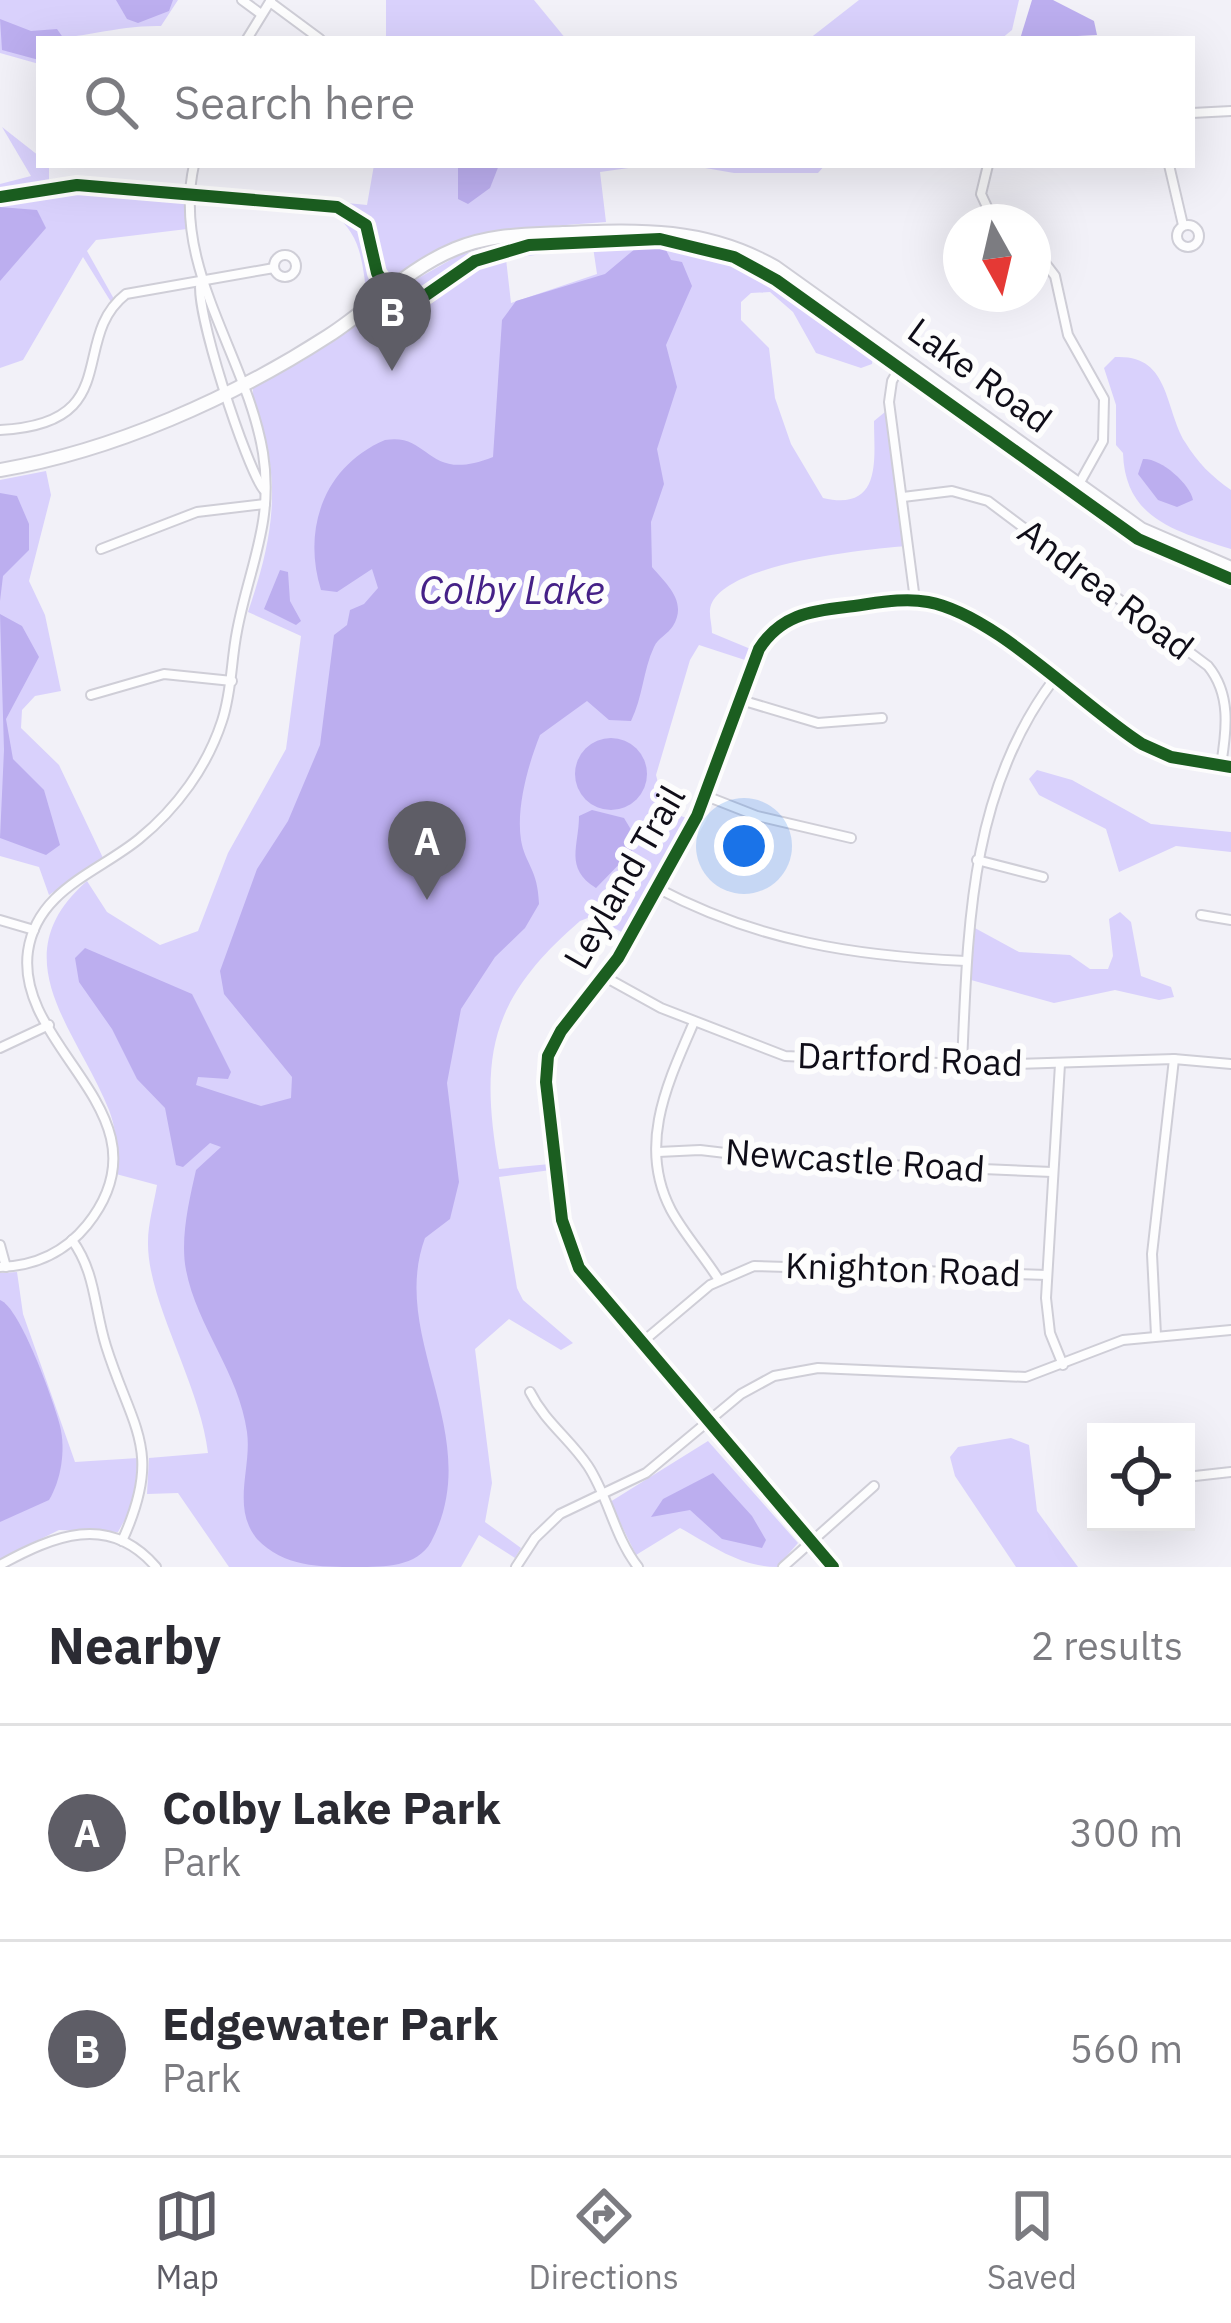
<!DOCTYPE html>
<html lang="en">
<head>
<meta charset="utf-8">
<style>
	:root { --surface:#fff; --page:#f2f2f3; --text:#2b2b33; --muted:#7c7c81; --line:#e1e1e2; --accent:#5e5d66 }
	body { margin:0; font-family:"IBM Plex Sans",sans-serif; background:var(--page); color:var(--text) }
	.controls { position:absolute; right:36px; bottom:36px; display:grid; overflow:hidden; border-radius:0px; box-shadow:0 12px 48px #0002 }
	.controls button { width:108px; height:108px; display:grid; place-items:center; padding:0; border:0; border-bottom:3px solid var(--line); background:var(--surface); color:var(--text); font:60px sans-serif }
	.compass { position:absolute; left:943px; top:204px; width:108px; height:108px; border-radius:50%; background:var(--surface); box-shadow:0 12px 48px #0002; rotate:172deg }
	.you { position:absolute; left:744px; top:846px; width:42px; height:42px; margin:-30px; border:9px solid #fff; border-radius:50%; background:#1a73e8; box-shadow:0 0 0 18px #1a73e833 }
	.badge { display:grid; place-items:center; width:78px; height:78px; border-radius:50%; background:var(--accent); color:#fff; font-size:39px; font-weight:700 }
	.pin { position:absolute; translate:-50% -99px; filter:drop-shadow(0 3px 6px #0008) }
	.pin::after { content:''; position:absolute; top:63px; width:42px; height:36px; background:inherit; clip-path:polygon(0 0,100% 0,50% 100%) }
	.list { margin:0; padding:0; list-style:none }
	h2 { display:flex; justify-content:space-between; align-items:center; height:156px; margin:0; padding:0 48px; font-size:51px }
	h2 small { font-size:39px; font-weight:400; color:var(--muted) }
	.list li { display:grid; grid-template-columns:78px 1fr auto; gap:36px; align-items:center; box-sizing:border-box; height:216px; padding:0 48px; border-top:3px solid var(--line) }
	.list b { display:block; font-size:45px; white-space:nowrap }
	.list p { margin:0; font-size:39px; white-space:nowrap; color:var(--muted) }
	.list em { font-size:39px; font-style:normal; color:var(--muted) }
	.icon { flex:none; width:66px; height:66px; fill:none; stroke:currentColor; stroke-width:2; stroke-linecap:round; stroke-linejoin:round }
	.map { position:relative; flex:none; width:1231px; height:1567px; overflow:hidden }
	.search { position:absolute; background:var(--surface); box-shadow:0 12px 48px #0002; left:36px; right:36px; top:36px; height:132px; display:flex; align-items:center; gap:30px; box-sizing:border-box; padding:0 42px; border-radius:0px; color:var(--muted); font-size:45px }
	.sheet { height:588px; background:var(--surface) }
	nav { display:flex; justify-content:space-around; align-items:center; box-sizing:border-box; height:168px; border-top:3px solid var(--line); background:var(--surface); font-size:33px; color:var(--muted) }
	nav a { display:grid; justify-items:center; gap:6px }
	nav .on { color:var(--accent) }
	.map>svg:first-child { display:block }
	.green { fill:#d9d1fc; fill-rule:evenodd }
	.water { fill:#bcaeef }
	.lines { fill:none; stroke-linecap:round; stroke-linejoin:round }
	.street-casing { stroke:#cfced7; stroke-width:12 }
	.secondary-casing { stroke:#cfced7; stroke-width:16 }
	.street { stroke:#fdfdfe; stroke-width:8 }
	.secondary { stroke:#fdfdfe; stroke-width:12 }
	.cycleway-casing { stroke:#fdfdfd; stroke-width:20 }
	.cycleway { stroke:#1b5e20; stroke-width:12 }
	.labels { text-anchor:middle; stroke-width:12; stroke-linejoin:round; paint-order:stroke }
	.street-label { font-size:36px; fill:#0f0d18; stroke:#fdfdfd }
	.water-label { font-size:39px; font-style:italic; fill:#452187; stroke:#fdfdfd }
</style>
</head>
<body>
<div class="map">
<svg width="1231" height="1567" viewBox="0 0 1231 1567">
	<rect width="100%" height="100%" fill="#f2f1f8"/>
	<g class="green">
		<path d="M 0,0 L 178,0 L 161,26 C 117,25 82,39 39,39 L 39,64 L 0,53 Z"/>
		<polygon points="386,0 534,0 566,39 386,39"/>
		<polygon points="859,0 1019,0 1012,30 1001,39 809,39"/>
		<polygon points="2,127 39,156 39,165 49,165 49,181 185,188 187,229 96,240 87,251 114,299 111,302 83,257 23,360 0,368 0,184 31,176"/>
		<path d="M 374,165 L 650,165 L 600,172 L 606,222 C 505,230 449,228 367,297 C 362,262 362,234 331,212 L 196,201 L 196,188 L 367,205 Z"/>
		<polygon points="688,165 825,165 818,173 734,173"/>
		<path d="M 637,235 C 746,250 787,284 874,345 L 761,269 L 874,350 L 872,364 L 861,368 L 816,353 L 793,312 L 770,292 L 751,293 L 741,302 L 741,320 L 769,348 L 775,398 L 791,444 L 823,498 C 883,512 874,458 874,421 L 885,412 L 906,546 C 867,549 727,563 711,605 C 708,613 712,624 712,633 L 753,650 L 748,661 L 699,645 L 690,660 L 656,775 L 665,810 L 689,819 L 625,934 L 593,916 L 580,921 C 490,999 479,1055 499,1169 L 550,1164 L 551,1170 L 499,1177 L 517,1288 L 523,1300 L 573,1343 L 561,1350 L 509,1319 L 475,1349 L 492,1483 L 485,1522 L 521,1548 L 515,1558 L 479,1535 L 461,1567 L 229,1567 L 178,1493 L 147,1494 L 149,1458 L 208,1453 C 200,1384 147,1301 148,1242 C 148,1224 154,1203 157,1185 L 116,1174 C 118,1152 117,1131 109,1110 C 76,1028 0,957 87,881 L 107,912 L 160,945 L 198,931 L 228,853 L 286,749 L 301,636 L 248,612 C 266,559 279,508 268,452 C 264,432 251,407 253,388 L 304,360 L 408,284 L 459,255 L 503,244 ZM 593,247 L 597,274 L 511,303 L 506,259 Z"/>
		<path d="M 1115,357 C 1170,354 1164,407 1185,442 C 1197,462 1212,477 1231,490 L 1231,549 C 1174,531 1125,518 1123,453 L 1116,445 L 1116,405 L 1104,368 Z"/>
		<polygon points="46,471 51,495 29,581 45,615 61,691 35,696 22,710 21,728 59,765 103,858 49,895 39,867 0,856 0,480"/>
		<polygon points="1037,770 1072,780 1151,824 1231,832 1231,852 1176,846 1119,872 1106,829 1039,795 1029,779"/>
		<polygon points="1120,912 1131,922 1141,976 1171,987 1174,997 1159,1000 1115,990 1054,1003 971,980 973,927 1019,952 1070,955 1090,969 1108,969 1113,956 1109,919"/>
		<polygon points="17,1272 23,1314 75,1462 138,1458 133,1505 118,1532 59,1530 0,1559 0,1273"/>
		<polygon points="1011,1438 1029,1445 1037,1511 1078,1567 1016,1567 955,1476 950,1457 958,1447"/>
		<path d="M 708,1441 L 798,1543 L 777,1567 C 740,1567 711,1545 680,1528 L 636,1555 L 610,1502 Z"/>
	</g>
	<g class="water">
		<polygon points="116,0 173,0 169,11 138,23 127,19"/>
		<polygon points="1032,0 1053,0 1094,21 1097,35 1020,39"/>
		<polygon points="0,19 31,31 57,29 64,39 39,39 39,60 2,50"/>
		<polygon points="458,165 499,165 490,188 468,204 458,199"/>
		<polygon points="0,207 37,210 46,228 0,281"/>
		<path d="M 642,243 L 664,246 L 671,260 L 682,262 L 692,286 L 666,345 L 677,387 L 657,449 L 664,484 L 651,522 L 652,567 C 666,584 688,601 673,626 C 668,634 658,638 654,647 C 643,670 643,697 631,721 L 609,720 L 587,701 L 540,735 C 528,765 516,808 521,840 C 525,864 538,869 539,904 L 525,928 L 495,957 L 461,1009 L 447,1083 L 459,1182 L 450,1219 L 425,1238 C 388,1339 487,1436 431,1542 C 417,1567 384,1567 357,1567 C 319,1567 284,1567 257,1539 C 231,1507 252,1468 247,1432 C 239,1373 197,1327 186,1270 C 180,1239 189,1201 196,1170 L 221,1147 L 210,1143 L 183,1167 L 176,1165 L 165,1108 L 137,1079 L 112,1029 L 79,982 L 75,958 L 85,948 L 192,994 L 231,1072 L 228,1079 L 198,1077 L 196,1085 L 261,1106 L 291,1098 L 292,1077 L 224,994 L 220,971 L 257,869 L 288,821 L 320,745 L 334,635 L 347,625 L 350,610 L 364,604 L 378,588 L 372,569 L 337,592 L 321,590 C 302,529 324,466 385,440 C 431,432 426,484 493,457 L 502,320 L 516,301 L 605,274 Z"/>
		<path d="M 1143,459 C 1161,458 1190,484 1193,500 L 1177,507 L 1158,500 L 1138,474 Z"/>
		<polygon points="0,493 17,496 29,524 29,550 3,576 0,601"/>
		<polygon points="280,570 288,572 290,601 301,621 296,625 264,609"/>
		<polygon points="0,614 22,626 39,657 6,719 13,759 44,790 60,845 46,855 0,838 4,750"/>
		<circle cx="611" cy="774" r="36"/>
		<path d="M 592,810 L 624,818 L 636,838 L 632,851 L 596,888 C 564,868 579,846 579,816 Z"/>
		<path d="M 0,1300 C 20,1307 54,1402 60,1426 C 66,1450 61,1480 49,1500 L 0,1522 Z"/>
		<polygon points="713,1473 752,1516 766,1540 762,1548 722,1539 690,1510 651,1517 663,1499"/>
	</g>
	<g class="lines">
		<defs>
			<g id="street">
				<polyline points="242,0 261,14"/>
				<polyline points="270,2 320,39"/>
				<polyline points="247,39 271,0"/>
				<polyline points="1192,113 1231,111"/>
				<polyline points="988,165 981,194 994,222"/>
				<polyline points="1169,165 1183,225"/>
				<circle cx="1188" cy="236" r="11"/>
				<polyline points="1033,247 1055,276 1068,335 1104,399 1103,441 1079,484"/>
				<circle cx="285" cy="266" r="11"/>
				<path d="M 201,280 C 192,303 247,470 264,490"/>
				<polyline points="905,358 892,381 889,402 915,600"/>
				<path d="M 0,430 C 126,424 68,339 126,294 L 274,268"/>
				<path d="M 903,497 L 952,491 L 988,501 L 1208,666 C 1231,694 1227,729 1221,765"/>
				<polyline points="101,549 197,512 265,504"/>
				<polyline points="91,695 164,674 232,681"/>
				<polyline points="741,700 818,723 882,718"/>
				<polyline points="706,796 757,816 851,838"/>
				<polyline points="977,860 1043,877"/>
				<path d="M 657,888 C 757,941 854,956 966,961"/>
				<polyline points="1201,915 1231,920"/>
				<polyline points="0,920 34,930"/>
				<polyline points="605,977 661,1008 785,1056 983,1065 1174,1059 1231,1064"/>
				<path d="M 694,1022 C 668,1082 637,1145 671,1210 C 684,1234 704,1256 719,1280"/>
				<polyline points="0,1048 49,1025"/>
				<path d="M 962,1064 C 968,928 969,792 1054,679"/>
				<polyline points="1060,1064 1046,1298 1050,1333 1063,1365"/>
				<polyline points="658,1152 700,1150 794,1161 1052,1172"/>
				<path d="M 72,1240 C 96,1273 94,1308 106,1346 C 132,1429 164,1450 122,1541"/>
				<polyline points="0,1245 6,1267"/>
				<path d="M 0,1267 C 35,1266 65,1252 87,1225 C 175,1115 14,1050 28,951 C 37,890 97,873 139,839 C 177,808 207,767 222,721 C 232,691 231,661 237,631 C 249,567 274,522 263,453 C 247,356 171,267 194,165"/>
				<polyline points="1156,1335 1152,1254 1174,1059"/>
				<polyline points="640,1344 710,1285 754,1266 1047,1275"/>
				<path d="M 530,1392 C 545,1422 570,1439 588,1466 C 609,1498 614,1536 638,1567"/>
				<polyline points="1186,1477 1231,1472"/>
				<path d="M 0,1565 C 53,1536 109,1512 156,1567"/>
				<polyline points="516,1567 535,1538 560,1514 646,1473 741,1394 774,1376 818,1368 1026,1377 1123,1340 1231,1330"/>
				<polyline points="783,1567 874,1486"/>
				<path d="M 833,1567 L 579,1268 L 562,1220 L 546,1082 L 548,1056 L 561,1031 L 618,958 L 697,816 L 759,649 C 780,616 809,611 846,607 C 873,604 901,597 928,602 C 995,614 1082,706 1142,744 L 1171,757 L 1231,767"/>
			</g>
			<path id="secondary" d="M 0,470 C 113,451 232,398 328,336 C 372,308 406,269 455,249 C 490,234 526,235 563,233 C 639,230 705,227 775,267 L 1141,529 L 1231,568"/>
		</defs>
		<use href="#street" class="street-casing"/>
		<use href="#secondary" class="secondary-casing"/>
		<use href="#street" class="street"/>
		<use href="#secondary" class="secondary"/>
		<defs>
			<g id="cycleway">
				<polyline points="0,197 77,185 337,207 366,225 377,273 403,311 475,261 529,245 660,239 734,257 776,280 1138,539 1231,579"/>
				<path d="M 833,1567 L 579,1268 L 562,1220 L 546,1082 L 548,1056 L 561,1031 L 618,958 L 697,816 L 759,649 C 780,616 809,611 846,607 C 873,604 901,597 928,602 C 995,614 1082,706 1142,744 L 1171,757 L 1231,767"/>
			</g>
		</defs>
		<use href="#cycleway" class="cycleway-casing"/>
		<use href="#cycleway" class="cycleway"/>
	</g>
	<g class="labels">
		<g class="street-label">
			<text transform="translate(980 375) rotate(36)" y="13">Lake Road</text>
			<text transform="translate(1106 589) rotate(37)" y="13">Andrea Road</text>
			<text transform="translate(624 877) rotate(-60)" y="13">Leyland Trail</text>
			<text transform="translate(910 1059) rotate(2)" y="13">Dartford Road</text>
			<text transform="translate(855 1160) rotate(4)" y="13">Newcastle Road</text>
			<text transform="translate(903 1269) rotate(2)" y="13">Knighton Road</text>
		</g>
		<g class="water-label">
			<text x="512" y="604">Colby Lake</text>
		</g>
	</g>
</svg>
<div class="controls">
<button><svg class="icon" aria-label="locate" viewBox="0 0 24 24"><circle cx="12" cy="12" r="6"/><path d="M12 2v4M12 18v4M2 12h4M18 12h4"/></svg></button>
</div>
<svg class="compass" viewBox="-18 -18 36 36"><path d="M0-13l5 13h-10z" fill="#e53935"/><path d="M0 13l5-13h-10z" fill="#7c7c81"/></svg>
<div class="you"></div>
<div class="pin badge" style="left:427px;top:900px">A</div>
<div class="pin badge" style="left:392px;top:371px">B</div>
<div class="search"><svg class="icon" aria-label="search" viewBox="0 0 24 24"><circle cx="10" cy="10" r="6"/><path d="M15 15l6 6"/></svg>Search here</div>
</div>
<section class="sheet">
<h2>Nearby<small>2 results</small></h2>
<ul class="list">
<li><span class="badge">A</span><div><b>Colby Lake Park</b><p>Park</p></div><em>300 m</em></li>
<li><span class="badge">B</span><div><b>Edgewater Park</b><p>Park</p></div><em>560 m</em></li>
</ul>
</section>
<nav>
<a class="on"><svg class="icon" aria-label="map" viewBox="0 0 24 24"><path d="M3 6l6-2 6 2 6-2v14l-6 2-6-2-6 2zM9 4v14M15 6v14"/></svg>Map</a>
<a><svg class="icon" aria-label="directions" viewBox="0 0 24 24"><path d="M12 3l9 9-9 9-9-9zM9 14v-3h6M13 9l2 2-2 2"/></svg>Directions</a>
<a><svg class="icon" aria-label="saved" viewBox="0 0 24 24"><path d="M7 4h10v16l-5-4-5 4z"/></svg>Saved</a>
</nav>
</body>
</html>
